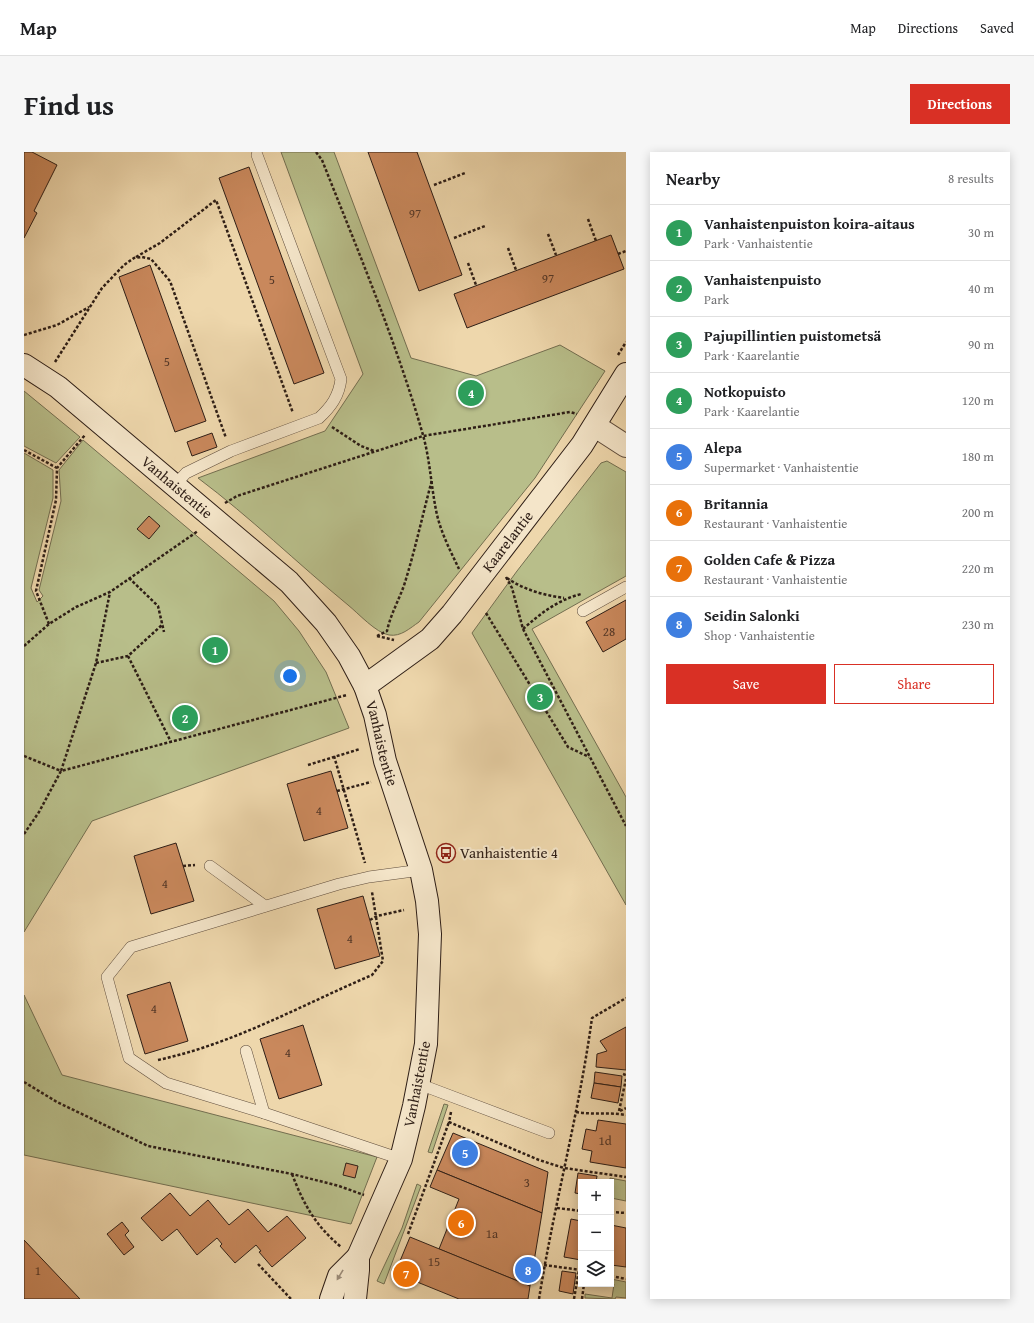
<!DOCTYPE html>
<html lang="en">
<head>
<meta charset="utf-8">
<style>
	:root { --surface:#fff; --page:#f6f6f6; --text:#202124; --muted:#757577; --line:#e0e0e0; --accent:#d93025 }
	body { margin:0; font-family:"Gentium Book Plus",serif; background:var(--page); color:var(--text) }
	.controls { position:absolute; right:12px; bottom:12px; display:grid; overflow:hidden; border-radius:0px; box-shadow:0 2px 10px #0003 }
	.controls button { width:36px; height:36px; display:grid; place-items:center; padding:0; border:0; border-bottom:1px solid var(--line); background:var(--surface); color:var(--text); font:20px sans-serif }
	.you { position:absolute; left:266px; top:524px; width:14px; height:14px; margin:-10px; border:3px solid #fff; border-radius:50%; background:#1a73e8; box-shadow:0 0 0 6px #1a73e833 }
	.badge { display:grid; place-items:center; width:26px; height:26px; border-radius:50%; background:var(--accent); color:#fff; font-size:13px; font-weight:700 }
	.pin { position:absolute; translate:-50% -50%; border:2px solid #fff; box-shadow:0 1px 4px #0006 }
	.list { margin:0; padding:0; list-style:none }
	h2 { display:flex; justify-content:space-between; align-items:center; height:52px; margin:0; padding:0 16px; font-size:17px }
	h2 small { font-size:13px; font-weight:400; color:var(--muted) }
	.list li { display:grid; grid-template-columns:26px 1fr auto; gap:12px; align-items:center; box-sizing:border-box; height:56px; padding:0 16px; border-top:1px solid var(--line) }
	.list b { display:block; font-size:15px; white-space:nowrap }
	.list p { margin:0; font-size:13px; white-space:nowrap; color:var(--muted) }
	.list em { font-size:13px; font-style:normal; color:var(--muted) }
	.actions { display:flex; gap:8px; padding:12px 16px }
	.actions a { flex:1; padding:9px 0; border:1px solid var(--accent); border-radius:0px; text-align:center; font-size:14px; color:var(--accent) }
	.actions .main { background:var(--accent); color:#fff }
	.icon { flex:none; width:22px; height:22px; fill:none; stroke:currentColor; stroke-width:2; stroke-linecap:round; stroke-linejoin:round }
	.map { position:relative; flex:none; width:602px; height:1147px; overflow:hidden; border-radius:0px }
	header { display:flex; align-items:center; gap:24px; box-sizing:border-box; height:56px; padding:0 20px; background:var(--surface); border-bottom:1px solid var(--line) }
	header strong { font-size:19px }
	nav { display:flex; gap:22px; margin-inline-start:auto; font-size:14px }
	.intro { display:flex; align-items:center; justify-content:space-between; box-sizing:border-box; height:96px; padding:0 24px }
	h1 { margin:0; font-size:28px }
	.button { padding:10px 18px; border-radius:0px; background:var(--accent); color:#fff; font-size:14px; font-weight:700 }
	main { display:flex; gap:24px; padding:0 24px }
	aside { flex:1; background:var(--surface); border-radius:0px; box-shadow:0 2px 10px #0003 }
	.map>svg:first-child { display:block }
	.green { fill:#b8be8a; stroke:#736e50 }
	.building { fill:#c9885c; stroke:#2e1e16 }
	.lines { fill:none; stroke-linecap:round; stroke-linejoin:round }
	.service-casing { stroke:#5e4c3c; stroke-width:12 }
	.minor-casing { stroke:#5e4c3c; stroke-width:24 }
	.secondary-casing { stroke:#2e1e16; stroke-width:24 }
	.path { stroke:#2e1e16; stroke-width:2.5; stroke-dasharray:3 2; stroke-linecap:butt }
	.service { stroke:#f4e5c9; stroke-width:11 }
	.minor { stroke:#f4e5c9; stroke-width:22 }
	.secondary { stroke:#f4e5c9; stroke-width:22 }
	.oneway { fill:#9b8b78 }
	.labels { text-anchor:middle; stroke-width:4; stroke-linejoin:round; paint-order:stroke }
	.number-label { font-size:13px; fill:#553828 }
	.street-label { font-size:15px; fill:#2e1e16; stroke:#f4e5c9 }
	.poi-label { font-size:15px; fill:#2e1e16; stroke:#f4e5c9; text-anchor:start }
</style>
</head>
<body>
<header>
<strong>Map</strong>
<nav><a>Map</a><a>Directions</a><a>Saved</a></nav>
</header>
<div class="intro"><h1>Find us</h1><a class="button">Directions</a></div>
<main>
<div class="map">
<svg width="602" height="1147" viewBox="0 0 602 1147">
	<rect width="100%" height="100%" fill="#eed7ac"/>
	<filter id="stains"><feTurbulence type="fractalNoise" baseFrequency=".005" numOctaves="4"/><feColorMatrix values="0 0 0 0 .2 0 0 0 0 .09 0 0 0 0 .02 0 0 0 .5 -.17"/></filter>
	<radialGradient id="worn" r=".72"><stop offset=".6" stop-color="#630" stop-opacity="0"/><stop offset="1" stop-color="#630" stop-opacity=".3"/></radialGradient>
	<g class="green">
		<path d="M 257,0 L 310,0 L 387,206 L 452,224 L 536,193 L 581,219 L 511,326 L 395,470 C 386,476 377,485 365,483 C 352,481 334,461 324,453 C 273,411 226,365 174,326 L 301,279 L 339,222 Z"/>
		<polygon points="0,239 56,285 32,311 0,294"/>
		<polygon points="59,288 250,449 275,479 302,520 325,576 68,669 0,780 0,301 29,318 29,346 7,436 13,450 19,444 15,438 37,349 35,318"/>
		<polygon points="583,309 602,320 602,424 508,477 602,645 602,753 448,481 493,419 577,311"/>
		<polygon points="0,843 38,923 353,1005 327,1072 0,1003"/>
		<polygon points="420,952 424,953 408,1001 404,1000"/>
		<polygon points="586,1026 602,1029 602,1049 587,1046"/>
		<polygon points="393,1032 397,1034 360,1132 353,1129 378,1076"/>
		<polygon points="587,1127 602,1130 602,1146 592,1145 591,1147 561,1146 561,1142 588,1146 590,1132 587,1132"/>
	</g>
	<g class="building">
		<polygon points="0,0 8,0 33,13 10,59 13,61 0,86"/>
		<polygon points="344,0 393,0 438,123 395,139"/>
		<polygon points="225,15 300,221 270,232 195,26"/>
		<polygon points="587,83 600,117 443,176 430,142"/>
		<polygon points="126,113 182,269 151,280 95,125"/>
		<polygon points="188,281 193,295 168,304 163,290"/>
		<polygon points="125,364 136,374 125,387 113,377"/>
		<polygon points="602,448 602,487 579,500 562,470"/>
		<polygon points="307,619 324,676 280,689 263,632"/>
		<polygon points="152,691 170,749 127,762 110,704"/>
		<polygon points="339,744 356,804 311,817 293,757"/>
		<polygon points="146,830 164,889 121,902 103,843"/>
		<polygon points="279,873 298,933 255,947 236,887"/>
		<polygon points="602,875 602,918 572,915 573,902 583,899 576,889"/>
		<polygon points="571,920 598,924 597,935 570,931"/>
		<polygon points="570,931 597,935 594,951 567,946"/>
		<polygon points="574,968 602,972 602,1016 566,1010 568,999 558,997 562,977 572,979"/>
		<polygon points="429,981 524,1020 518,1061 413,1018"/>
		<polygon points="322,1011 334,1014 331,1026 319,1023"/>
		<polygon points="413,1018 518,1061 506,1134 415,1097 435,1047 406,1035"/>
		<polygon points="554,1021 573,1024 572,1030 557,1030 557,1042 551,1041"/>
		<polygon points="146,1041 166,1064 184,1048 205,1073 224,1057 244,1080 263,1064 282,1086 248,1115 235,1100 237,1099 232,1093 211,1111 196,1094 198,1092 193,1086 173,1103 153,1077 138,1089 117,1066"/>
		<polygon points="547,1067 557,1069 557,1108 540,1105"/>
		<polygon points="98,1070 105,1079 101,1083 110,1095 100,1103 83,1082"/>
		<polygon points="587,1073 602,1076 602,1115 587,1113"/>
		<polygon points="386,1085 506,1134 504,1147 435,1147 371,1121"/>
		<polygon points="0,1088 56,1147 0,1147"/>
		<polygon points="538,1119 552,1121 549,1142 535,1139"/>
	</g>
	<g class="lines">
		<defs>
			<g id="service">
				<path d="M 150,334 L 162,321 L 207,299 L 295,266 C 307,255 315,244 317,227 L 233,3"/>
				<polyline points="559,459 602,435"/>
				<polyline points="186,714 241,754"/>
				<polyline points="222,899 240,961"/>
				<polyline points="395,932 525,981"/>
				<polyline points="377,1007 240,961 142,931 105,906 83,825 107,795 315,732 345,725 397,718"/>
			</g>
			<polyline id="minor" points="571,274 602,294"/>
			<g id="secondary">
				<path id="s1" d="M 0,213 L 34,235 L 265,430 L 302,471 L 325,504 L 341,534 L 351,563 L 361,609 L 397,718 L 403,749 L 406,782 L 402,892 L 390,954 L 377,1007 L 334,1105 L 334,1118 L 331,1147"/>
				<path id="s2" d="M 341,534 L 406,487 L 428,462 L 558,293 L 602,222"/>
				<polyline points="307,1147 315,1124 334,1105"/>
			</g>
		</defs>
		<use href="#service" class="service-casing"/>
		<use href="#minor" class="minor-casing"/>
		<use href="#secondary" class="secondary-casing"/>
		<g class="path">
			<path d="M 292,0 L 298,8 C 334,99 372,189 399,283 C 406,308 407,333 412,358 C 416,379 426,398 435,417"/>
			<polyline points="410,33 441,21"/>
			<polyline points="564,67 572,89"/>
			<polyline points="524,82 532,103"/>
			<polyline points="430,86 461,74"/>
			<polyline points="484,96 492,118"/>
			<polyline points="594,102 602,99"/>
			<polyline points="112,105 136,91 192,48 269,261"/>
			<polyline points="444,111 452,133"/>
			<polyline points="0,183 33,173 65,155"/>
			<polyline points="594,203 602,190"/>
			<polyline points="31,210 78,136 100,113 110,106 118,105 127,107 146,129 202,286"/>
			<polyline points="308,275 337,294 350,299"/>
			<polyline points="0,298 33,316"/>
			<polyline points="201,351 213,344 399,284 546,260 553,262"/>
			<polyline points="482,425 488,436 499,477 602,674"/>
			<polyline points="105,426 134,454 140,480"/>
			<path d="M 483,426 C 500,438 520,443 540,446"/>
			<polyline points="462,461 544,595 565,605"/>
			<polyline points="25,472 12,439 32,348 33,316 61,283"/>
			<path d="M 499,477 C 517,461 534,448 557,442"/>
			<polyline points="353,484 370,488"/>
			<path d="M 353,484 L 363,479 C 367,460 377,445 382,427 C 392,394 399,361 408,328"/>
			<polyline points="0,494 25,472 52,455 86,440 174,379"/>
			<polyline points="104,504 147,590"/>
			<polyline points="72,511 104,504 139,472"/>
			<polyline points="0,604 37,619 72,511 86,440"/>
			<polyline points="310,604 341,711"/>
			<polyline points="284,613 336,597"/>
			<polyline points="313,639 347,630"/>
			<polyline points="0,682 15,660 37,619 323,543"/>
			<polyline points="159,714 171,713"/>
			<polyline points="346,768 353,764 380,758"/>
			<path d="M 134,908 C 209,892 278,853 348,823 L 359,809 L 348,740"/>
			<polyline points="599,922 602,923"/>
			<polyline points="0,930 33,950 124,994 268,1022 315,1034 340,1043"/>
			<polyline points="595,959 602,927"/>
			<polyline points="596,959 602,956"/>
			<polyline points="427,960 425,970 515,1008 540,1016 602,1025"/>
			<path d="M 552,960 C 569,963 585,960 602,963"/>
			<path d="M 268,1022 C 280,1053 291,1073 317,1095"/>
			<polyline points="533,1056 557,1059"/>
			<polyline points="587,1060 602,1061"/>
			<polyline points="384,1082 425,970"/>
			<polyline points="234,1112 267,1147"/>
			<polyline points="520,1113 557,1118"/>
			<polyline points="587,1124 602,1127"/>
			<path d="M 515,1147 C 530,1053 555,961 568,866 L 602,846"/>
			<polyline points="550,1147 555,1118"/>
			<polyline points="558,1147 560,1132"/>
		</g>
		<use href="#service" class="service"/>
		<use href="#minor" class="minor"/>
		<use href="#secondary" class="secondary"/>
	</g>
	<defs><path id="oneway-solid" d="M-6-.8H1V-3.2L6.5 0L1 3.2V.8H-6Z"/></defs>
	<use class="oneway" href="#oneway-solid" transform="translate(316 1123) rotate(121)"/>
	<defs>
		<symbol id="bus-ring" viewBox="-11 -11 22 22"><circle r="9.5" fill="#f4e5c9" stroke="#8f2418" stroke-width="1.5"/><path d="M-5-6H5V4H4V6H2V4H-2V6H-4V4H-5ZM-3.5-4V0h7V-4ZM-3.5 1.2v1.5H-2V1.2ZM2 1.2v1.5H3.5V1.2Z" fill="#8f2418"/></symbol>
	</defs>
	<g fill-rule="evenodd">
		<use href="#bus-ring" x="411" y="690" width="22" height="22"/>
	</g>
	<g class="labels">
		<g class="number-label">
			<text x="391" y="66">97</text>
			<text x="524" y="131">97</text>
			<text x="248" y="132">5</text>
			<text x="143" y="214">5</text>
			<text x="585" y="484">28</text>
			<text x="295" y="663">4</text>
			<text x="141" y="736">4</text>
			<text x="326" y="791">4</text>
			<text x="130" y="861">4</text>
			<text x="264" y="905">4</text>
			<text x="581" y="993">1d</text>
			<text x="503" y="1035">3</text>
			<text x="468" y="1086">1a</text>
			<text x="410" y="1114">15</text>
			<text x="14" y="1123">1</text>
		</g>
		<g class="street-label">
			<text dy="5" stroke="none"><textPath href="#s1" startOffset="196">Vanhaistentie</textPath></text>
			<text dy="5" stroke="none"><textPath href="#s2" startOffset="205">Kaarelantie</textPath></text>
			<text dy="5" stroke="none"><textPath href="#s1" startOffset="532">Vanhaistentie</textPath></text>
			<text transform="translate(393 932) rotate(-79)" y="5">Vanhaistentie</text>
		</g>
		<g class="poi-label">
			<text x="436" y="706">Vanhaistentie 4</text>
		</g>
	</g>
	<rect width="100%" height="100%" filter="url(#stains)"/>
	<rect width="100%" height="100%" fill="url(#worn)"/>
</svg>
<div class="controls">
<button>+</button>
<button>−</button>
<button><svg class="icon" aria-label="layers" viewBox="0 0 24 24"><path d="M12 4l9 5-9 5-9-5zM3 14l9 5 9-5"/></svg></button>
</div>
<div class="you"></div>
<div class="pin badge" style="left:191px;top:498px;background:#2e9e5b">1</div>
<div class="pin badge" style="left:161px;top:566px;background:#2e9e5b">2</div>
<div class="pin badge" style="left:516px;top:545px;background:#2e9e5b">3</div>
<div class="pin badge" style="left:447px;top:241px;background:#2e9e5b">4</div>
<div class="pin badge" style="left:441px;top:1001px;background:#3f7fe0">5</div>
<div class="pin badge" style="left:437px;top:1071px;background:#e8710a">6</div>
<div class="pin badge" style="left:382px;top:1122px;background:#e8710a">7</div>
<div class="pin badge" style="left:504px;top:1118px;background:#3f7fe0">8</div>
</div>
<aside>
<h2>Nearby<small>8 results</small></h2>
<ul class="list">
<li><span class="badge" style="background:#2e9e5b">1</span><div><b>Vanhaistenpuiston koira-aitaus</b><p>Park · Vanhaistentie</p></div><em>30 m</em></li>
<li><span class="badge" style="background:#2e9e5b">2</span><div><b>Vanhaistenpuisto</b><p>Park</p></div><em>40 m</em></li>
<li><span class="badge" style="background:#2e9e5b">3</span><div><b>Pajupillintien puistometsä</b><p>Park · Kaarelantie</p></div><em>90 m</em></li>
<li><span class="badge" style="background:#2e9e5b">4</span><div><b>Notkopuisto</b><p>Park · Kaarelantie</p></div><em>120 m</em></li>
<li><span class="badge" style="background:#3f7fe0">5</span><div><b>Alepa</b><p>Supermarket · Vanhaistentie</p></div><em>180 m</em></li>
<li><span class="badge" style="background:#e8710a">6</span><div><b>Britannia</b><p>Restaurant · Vanhaistentie</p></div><em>200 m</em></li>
<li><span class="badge" style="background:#e8710a">7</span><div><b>Golden Cafe &amp; Pizza</b><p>Restaurant · Vanhaistentie</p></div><em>220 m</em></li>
<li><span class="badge" style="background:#3f7fe0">8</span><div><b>Seidin Salonki</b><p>Shop · Vanhaistentie</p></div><em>230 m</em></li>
</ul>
<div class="actions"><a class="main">Save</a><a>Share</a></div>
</aside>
</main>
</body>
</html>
